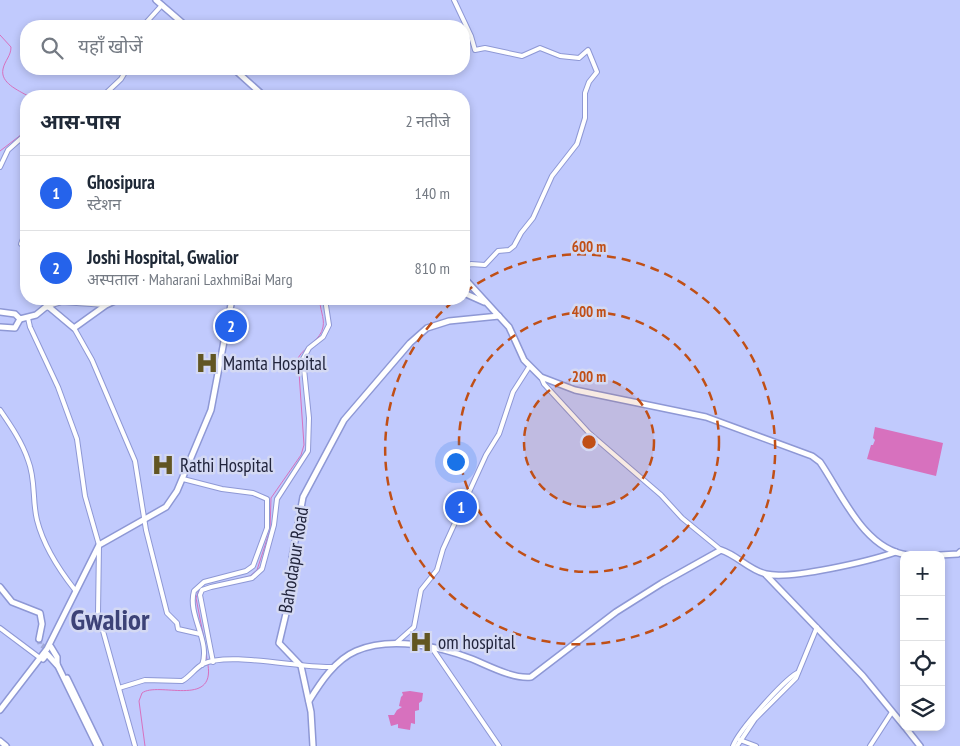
<!DOCTYPE html>
<html lang="hi">
<head>
<meta charset="utf-8">
<style>
	:root { --surface:#fff; --page:#f6f6f7; --text:#1f2937; --muted:#747a83; --line:#e0e1e3; --accent:#2563eb }
	body { margin:0; font-family:"PT Sans Narrow","Noto Sans Devanagari",sans-serif; background:var(--page); color:var(--text) }
	.controls { position:absolute; right:15px; bottom:15px; display:grid; overflow:hidden; border-radius:10px; box-shadow:0 2px 8px #0003 }
	.controls button { width:45px; height:45px; display:grid; place-items:center; padding:0; border:0; border-bottom:1px solid var(--line); background:var(--surface); color:var(--text); font:25px sans-serif }
	.you { position:absolute; left:455px; top:461px; width:18px; height:18px; margin:-12px; border:4px solid #fff; border-radius:50%; background:#1a73e8; box-shadow:0 0 0 8px #1a73e833 }
	.badge { display:grid; place-items:center; width:32px; height:32px; border-radius:50%; background:var(--accent); color:#fff; font-size:16px; font-weight:700 }
	.pin { position:absolute; translate:-50% -50%; border:2px solid #fff; box-shadow:0 1px 5px #0006 }
	.list { margin:0; padding:0; list-style:none }
	h2 { display:flex; justify-content:space-between; align-items:center; height:65px; margin:0; padding:0 20px; font-size:21px }
	h2 small { font-size:16px; font-weight:400; color:var(--muted) }
	.list li { display:grid; grid-template-columns:32px 1fr auto; gap:15px; align-items:center; box-sizing:border-box; height:75px; padding:0 20px; border-top:1px solid var(--line) }
	.list b { display:block; font-size:19px; white-space:nowrap }
	.list p { margin:0; font-size:16px; white-space:nowrap; color:var(--muted) }
	.list em { font-size:16px; font-style:normal; color:var(--muted) }
	.icon { flex:none; width:28px; height:28px; fill:none; stroke:currentColor; stroke-width:2; stroke-linecap:round; stroke-linejoin:round }
	.map { position:relative; flex:none; width:960px; height:746px; overflow:hidden }
	.search { position:absolute; background:var(--surface); box-shadow:0 2px 8px #0003; left:20px; top:20px; width:450px; height:55px; display:flex; align-items:center; gap:12px; box-sizing:border-box; padding:0 18px; border-radius:20px; color:var(--muted); font-size:19px }
	.panel { position:absolute; background:var(--surface); box-shadow:0 2px 8px #0003; left:20px; top:90px; width:450px; height:215px; border-radius:20px }
	.map>svg:first-child { display:block }
	.water { fill:#d771be }
	.lines { fill:none; stroke-linecap:round; stroke-linejoin:round }
	.stream { stroke:#d771be; stroke-width:1 }
	.major-tunnel { stroke:#a1a9d7; stroke-width:5; stroke-dasharray:5 2.5; stroke-linecap:butt }
	.minor-casing { stroke:#8e98d5; stroke-width:6 }
	.major-casing { stroke:#8e98d5; stroke-width:8 }
	.minor { stroke:#fff; stroke-width:4 }
	.major { stroke:#fff; stroke-width:5 }
	.ring { fill:none; stroke:#c04f16; stroke-width:2.5; stroke-dasharray:9 6 }
	.labels { text-anchor:middle; stroke-width:5; stroke-linejoin:round; paint-order:stroke }
	.poi-label { font-size:19px; fill:#22253d; stroke:#d4d9f3; text-anchor:start }
	.street-label { font-size:19px; fill:#22253d; stroke:#d4d9f3 }
	.town-label { font-size:29px; font-weight:bold; fill:#3c4277; stroke:#d4d9f3 }
	.centre { fill:#c04f16; stroke:#d4d9f3; stroke-width:2.5 }
	.ring-label { font-size:15px; text-anchor:middle; font-weight:bold; fill:#c04f16; stroke:#d4d9f3; stroke-width:5; stroke-linejoin:round; paint-order:stroke }
</style>
</head>
<body>
<div class="map">
<svg width="960" height="746" viewBox="0 0 960 746">
	<rect width="100%" height="100%" fill="#c1cafd"/>
	<g class="water">
		<polygon points="875,427 943,443 936,476 867,459 871,445 873,445 875,440 873,438"/>
		<polygon points="410,691 423,693 422,701 419,703 419,710 415,711 415,724 411,723 410,730 398,728 398,724 391,726 388,715 394,715 397,710 402,707 399,706 401,697 403,695 402,692"/>
	</g>
	<g class="lines">
		<g class="stream">
			<path d="M 0,35 L 11,47 C 11,56 5,60 3,69 C 0,83 18,90 28,96"/>
			<polyline points="0,151 26,131"/>
			<path d="M 218,584 L 250,576 L 257,570 L 270,530 L 271,498 L 301,455 L 304,445 L 298,358 C 305,346 321,340 323,327 C 325,318 319,308 320,299"/>
			<polyline points="204,639 196,598 199,590 211,585"/>
			<polyline points="206,650 207,661"/>
			<polyline points="850,666 874,693"/>
			<polyline points="894,717 916,746"/>
			<path d="M 145,746 L 139,701 L 142,693 C 158,681 215,708 208,665"/>
		</g>
		<polyline class="major-tunnel" points="39,639 40,644 50,651 56,662"/>
		<defs>
			<g id="minor">
				<polyline points="454,0 471,36 475,50 485,48 522,56 540,48 560,56 579,58 588,50 597,72 589,82 585,93 585,118 577,144 552,176 533,218 521,233 514,246 509,250 498,251 485,265 471,264 464,267"/>
				<polyline points="143,26 162,5"/>
				<polyline points="103,96 121,79 127,69"/>
				<polyline points="0,167 8,150 26,134"/>
				<polyline points="26,231 21,244 26,248"/>
				<polyline points="51,305 62,302 106,305"/>
				<polyline points="28,318 30,327 58,387 77,439 85,496 99,545 98,613 135,746"/>
				<polyline points="74,328 92,360 135,461 146,530 167,613 177,623 178,629 200,634"/>
				<polyline points="541,377 544,384 589,433 661,495 682,518 721,550"/>
				<path d="M 0,410 C 11,426 22,442 28,460 C 36,480 32,500 37,520 C 43,544 60,571 75,590"/>
				<path d="M 183,479 L 222,489 L 253,493 L 267,499 L 267,528 L 253,566 L 246,571 L 204,582 L 194,591 C 187,615 211,641 202,665"/>
				<polyline points="0,628 40,658"/>
				<polyline points="396,643 414,627 421,590 437,570 443,549 486,455 499,434 513,392 529,367"/>
				<polyline points="432,648 499,746"/>
				<polyline points="213,662 200,595 202,590 211,587 252,578 262,569 274,525 277,499 308,451 309,418 303,359 309,348 323,337 329,325 325,299"/>
				<path d="M 119,688 L 145,680 L 182,681 C 190,677 195,668 203,664 C 229,651 302,669 334,667"/>
				<polyline points="740,740 756,746"/>
				<path d="M 733,746 C 739,730 783,681 797,673"/>
				<polyline points="737,746 755,719 796,678 817,627"/>
				<polyline points="870,746 892,712"/>
			</g>
			<g id="major">
				<polyline points="156,0 186,26"/>
				<polyline points="234,69 264,96"/>
				<path d="M 464,278 L 509,327 L 524,360 L 541,377 L 575,390 L 706,417 L 812,456 L 820,462 C 842,494 864,550 908,555"/>
				<polyline points="464,293 484,302"/>
				<polygon points="50,303 50,307 47,307 47,304"/>
				<polyline points="49,307 74,328 106,305 119,299"/>
				<polyline points="0,312 15,314 20,319 15,328 0,327"/>
				<polyline points="20,319 36,315 47,306"/>
				<polyline points="940,555 958,554 960,552"/>
				<polyline points="766,575 863,676 904,726"/>
				<polyline points="0,587 12,602 40,613 42,624 39,639"/>
				<polyline points="51,647 57,657 57,664"/>
				<polyline points="43,659 47,654 57,665"/>
				<polyline points="56,662 97,746"/>
				<polyline points="67,678 100,746"/>
				<path d="M 309,701 C 320,683 335,660 356,651 C 390,636 439,646 472,659 C 489,666 513,679 531,677 L 616,612 L 662,583 L 721,550 C 737,555 749,570 766,574 C 790,580 870,561 896,552"/>
				<polyline points="0,710 47,649 99,545 166,507 177,491 211,410 232,299"/>
				<polyline points="905,727 920,746"/>
				<polyline points="0,741 6,746"/>
				<polyline points="313,746 311,712 301,666 279,643 289,601 292,558 303,497 344,420 410,343 427,328 449,321 499,316"/>
			</g>
		</defs>
		<use href="#minor" class="minor-casing"/>
		<use href="#major" class="major-casing"/>
		<use href="#minor" class="minor"/>
		<use href="#major" class="major"/>
	</g>
	<circle cx="589" cy="442" r="65" fill="#c04f16" fill-opacity=".12"/>
	<g class="ring">
		<circle cx="589" cy="442" r="65"/>
		<circle cx="589" cy="442" r="130"/>
		<path d="M465 292A195 195 0 1 1 456 299"/>
	</g>
	<defs>
		<symbol id="hospital-bare" viewBox="-9 -9 18 18"><path d="M-5-5h3v3.5h4V-5h3V5h-3V1.5h-4V5h-3Z" fill="#625623" stroke="#d4d9f3" stroke-width="2.5" paint-order="stroke"/></symbol>
	</defs>
	<g fill-rule="evenodd">
		<use href="#hospital-bare" x="191" y="347" width="32" height="32"/>
		<use href="#hospital-bare" x="147" y="449" width="32" height="32"/>
		<use href="#hospital-bare" x="405" y="626" width="32" height="32"/>
	</g>
	<g class="labels">
		<g class="poi-label">
			<text x="223" y="370">Mamta Hospital</text>
			<text x="180" y="472">Rathi Hospital</text>
			<text x="438" y="649">om hospital</text>
		</g>
		<g class="street-label">
			<text transform="translate(293 560) rotate(-81)" y="7">Bahodapur Road</text>
		</g>
		<g class="town-label">
			<text x="110" y="630">Gwalior</text>
		</g>
	</g>
	<circle cx="589" cy="442" r="8" class="centre"/>
	<g class="ring-label">
		<text x="589" y="252">600 m</text>
		<text x="589" y="317">400 m</text>
		<text x="589" y="382">200 m</text>
	</g>
</svg>
<div class="controls">
<button>+</button>
<button>−</button>
<button><svg class="icon" aria-label="locate" viewBox="0 0 24 24"><circle cx="12" cy="12" r="6"/><path d="M12 2v4M12 18v4M2 12h4M18 12h4"/></svg></button>
<button><svg class="icon" aria-label="layers" viewBox="0 0 24 24"><path d="M12 4l9 5-9 5-9-5zM3 14l9 5 9-5"/></svg></button>
</div>
<div class="you"></div>
<div class="pin badge" style="left:461px;top:507px">1</div>
<div class="pin badge" style="left:231px;top:326px">2</div>
<div class="search"><svg class="icon" aria-label="search" viewBox="0 0 24 24"><circle cx="10" cy="10" r="6"/><path d="M15 15l6 6"/></svg>यहाँ खोजें</div>
<section class="panel">
<h2>आस-पास<small>2 नतीजे</small></h2>
<ul class="list">
<li><span class="badge">1</span><div><b>Ghosipura</b><p>स्टेशन</p></div><em>140 m</em></li>
<li><span class="badge">2</span><div><b>Joshi Hospital, Gwalior</b><p>अस्पताल · Maharani LaxhmiBai Marg</p></div><em>810 m</em></li>
</ul>
</section>
</div>
</body>
</html>
